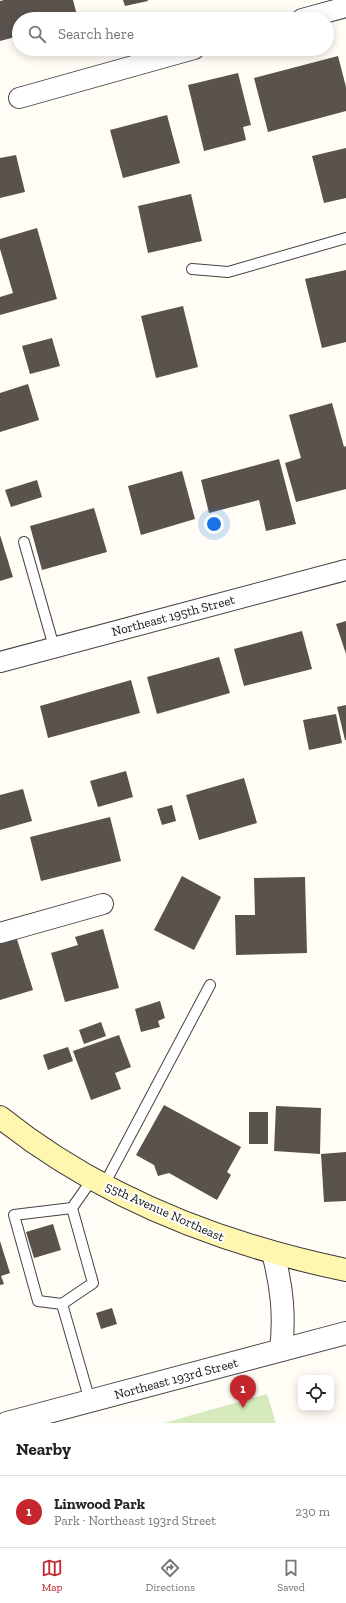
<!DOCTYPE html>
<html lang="en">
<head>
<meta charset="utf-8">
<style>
	:root { --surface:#fff; --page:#f6f6f6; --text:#222; --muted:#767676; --line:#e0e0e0; --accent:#c4262e }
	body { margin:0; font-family:"Zilla Slab",serif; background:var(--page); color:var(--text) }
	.controls { position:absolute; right:12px; bottom:12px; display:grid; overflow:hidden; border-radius:8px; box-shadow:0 2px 10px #0003 }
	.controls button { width:36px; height:36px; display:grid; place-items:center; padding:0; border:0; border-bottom:1px solid var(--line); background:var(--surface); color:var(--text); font:20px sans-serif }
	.you { position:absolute; left:214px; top:524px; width:14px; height:14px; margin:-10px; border:3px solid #fff; border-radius:50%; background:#1a73e8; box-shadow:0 0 0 6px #1a73e833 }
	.badge { display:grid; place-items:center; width:26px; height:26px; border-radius:50%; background:var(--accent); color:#fff; font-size:13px; font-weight:700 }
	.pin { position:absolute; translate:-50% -33px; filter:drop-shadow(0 1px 2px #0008) }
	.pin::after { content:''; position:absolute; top:21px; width:14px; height:12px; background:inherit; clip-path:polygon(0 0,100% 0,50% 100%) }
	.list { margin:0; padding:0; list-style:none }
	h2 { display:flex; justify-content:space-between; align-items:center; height:52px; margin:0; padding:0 16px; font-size:17px }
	h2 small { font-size:13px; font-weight:400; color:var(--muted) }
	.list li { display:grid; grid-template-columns:26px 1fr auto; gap:12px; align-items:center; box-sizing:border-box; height:72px; padding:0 16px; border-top:1px solid var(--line) }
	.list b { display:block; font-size:15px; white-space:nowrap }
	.list p { margin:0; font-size:13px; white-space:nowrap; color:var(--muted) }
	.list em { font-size:13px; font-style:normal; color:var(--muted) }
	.icon { flex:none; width:22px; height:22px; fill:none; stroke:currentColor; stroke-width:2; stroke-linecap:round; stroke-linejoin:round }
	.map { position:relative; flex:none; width:346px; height:1423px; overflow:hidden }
	.search { position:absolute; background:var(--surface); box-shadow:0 2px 10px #0003; left:12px; right:12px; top:12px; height:44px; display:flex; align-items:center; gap:10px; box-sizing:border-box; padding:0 14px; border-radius:22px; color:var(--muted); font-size:15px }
	.sheet { height:124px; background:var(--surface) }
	nav { display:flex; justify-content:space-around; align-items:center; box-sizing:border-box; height:56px; border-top:1px solid var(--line); background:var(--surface); font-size:11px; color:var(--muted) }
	nav a { display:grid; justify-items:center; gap:2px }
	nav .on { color:var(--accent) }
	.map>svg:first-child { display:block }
	.green { fill:#d5ebbd }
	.building { fill:#5a524d }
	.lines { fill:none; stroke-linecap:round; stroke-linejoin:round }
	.service-casing { stroke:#444; stroke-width:12 }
	.minor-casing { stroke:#444; stroke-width:22 }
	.tertiary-casing { stroke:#444; stroke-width:24 }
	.secondary-casing { stroke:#333; stroke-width:24 }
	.service { stroke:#fff; stroke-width:10 }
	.minor { stroke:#fff; stroke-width:20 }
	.tertiary { stroke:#fff; stroke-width:22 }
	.secondary { stroke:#fff6b0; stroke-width:22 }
	.labels { text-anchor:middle; stroke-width:4; stroke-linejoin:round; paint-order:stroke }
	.street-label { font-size:13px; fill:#111; stroke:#fff }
</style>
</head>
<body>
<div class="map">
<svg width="346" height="1423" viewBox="0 0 346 1423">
	<rect width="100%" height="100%" fill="#fffdf5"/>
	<polygon class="green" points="267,1394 276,1423 164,1423"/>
	<g class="building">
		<polygon points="4,0 73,0 78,19 19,19 19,36 0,41 0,1"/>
		<polygon points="123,0 148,0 148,1 125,6"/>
		<polygon points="338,56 346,87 346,111 268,132 254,78"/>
		<polygon points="238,73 251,125 243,127 246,140 204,151 188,85"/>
		<polygon points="167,115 180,163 123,178 110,130"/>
		<polygon points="346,148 346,198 324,203 312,156"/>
		<polygon points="16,155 25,192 0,198 0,158"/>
		<polygon points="191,194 202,241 148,253 138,206"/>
		<polygon points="37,228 57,299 0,315 0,297 13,293 0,249 0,239"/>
		<polygon points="346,270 346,342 322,348 305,279"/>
		<polygon points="183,306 198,367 156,378 141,316"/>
		<polygon points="52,338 60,366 30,374 22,346"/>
		<polygon points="28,384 39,420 0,432 0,393"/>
		<polygon points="332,403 344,447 346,446 346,489 296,502 285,463 301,458 289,415"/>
		<polygon points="279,459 296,524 266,531 259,500 209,513 201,480"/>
		<polygon points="182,471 195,519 141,535 128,486"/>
		<polygon points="37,480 42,497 11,507 5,490"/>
		<polygon points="94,508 107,552 42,570 30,526"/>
		<polygon points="0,535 13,577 0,581"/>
		<polygon points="346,621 346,654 336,624"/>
		<polygon points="302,631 312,669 244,686 234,649"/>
		<polygon points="219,657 230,693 157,714 147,677"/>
		<polygon points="131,680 140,713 48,738 40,706"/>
		<polygon points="346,705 346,740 345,740 337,707"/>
		<polygon points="336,714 342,743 309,750 303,720"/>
		<polygon points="126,771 133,797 98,807 90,781"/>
		<polygon points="244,778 257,823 199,840 186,795"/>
		<polygon points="23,789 32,821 0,830 0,795"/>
		<polygon points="172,805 176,821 162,825 157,809"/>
		<polygon points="110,817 121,861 41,881 30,837"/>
		<polygon points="182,876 221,897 194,950 154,930"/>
		<polygon points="305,877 307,953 236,955 235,915 255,915 254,878"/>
		<polygon points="103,929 119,988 65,1002 51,953 78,945 75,937"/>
		<polygon points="16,936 33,990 0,1000 0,940"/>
		<polygon points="160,1001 165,1018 158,1021 160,1027 141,1032 135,1009"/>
		<polygon points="101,1022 106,1036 84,1044 79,1030"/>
		<polygon points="119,1035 131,1067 115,1073 121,1089 91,1100 73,1051"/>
		<polygon points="68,1047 73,1061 48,1070 43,1055"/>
		<polygon points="164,1105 241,1147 227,1172 231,1175 217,1200 169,1173 158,1176 154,1165 136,1155"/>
		<polygon points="276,1106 321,1108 320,1154 274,1151"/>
		<rect x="249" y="1112" width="19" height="32"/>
		<polygon points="346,1152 346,1201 324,1202 321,1154"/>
		<polygon points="53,1224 61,1250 34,1258 26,1232"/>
		<polygon points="0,1241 10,1273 1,1276 4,1284 0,1285"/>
		<polygon points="112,1308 117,1324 101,1329 96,1313"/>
	</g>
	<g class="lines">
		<defs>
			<g id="service">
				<polyline points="192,269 228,272 346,238"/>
				<polyline points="24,542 54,647"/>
				<polyline points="104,1185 210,985"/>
				<polyline points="62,1304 38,1301 14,1215 72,1208"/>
				<polyline points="90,1401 62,1304 93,1283 72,1208 93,1178"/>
			</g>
			<g id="minor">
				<polyline points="302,19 346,7"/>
				<polyline points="19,98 194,49"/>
				<polyline points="0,662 346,570"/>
				<polyline points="0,933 103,904"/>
			</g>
			<g id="tertiary">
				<path d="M 273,1253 C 282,1287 285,1316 281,1350"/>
				<polyline points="7,1423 346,1333"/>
			</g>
			<path id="secondary" d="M 0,1117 C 100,1197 221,1244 346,1270"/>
		</defs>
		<use href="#service" class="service-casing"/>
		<use href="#minor" class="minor-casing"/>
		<use href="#tertiary" class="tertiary-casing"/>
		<use href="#secondary" class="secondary-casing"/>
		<use href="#service" class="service"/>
		<use href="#minor" class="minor"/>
		<use href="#tertiary" class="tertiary"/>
		<use href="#secondary" class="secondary"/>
	</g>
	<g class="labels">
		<g class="street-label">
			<text transform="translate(173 615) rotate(-15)" y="5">Northeast 195th Street</text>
			<text transform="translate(165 1211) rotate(24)" y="5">55th Avenue Northeast</text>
			<text transform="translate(176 1378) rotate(-15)" y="5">Northeast 193rd Street</text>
		</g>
	</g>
</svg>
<div class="controls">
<button><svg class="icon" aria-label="locate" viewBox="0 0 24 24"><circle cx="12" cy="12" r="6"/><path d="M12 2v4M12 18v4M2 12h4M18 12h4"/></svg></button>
</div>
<div class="you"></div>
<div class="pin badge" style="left:243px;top:1408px">1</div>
<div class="search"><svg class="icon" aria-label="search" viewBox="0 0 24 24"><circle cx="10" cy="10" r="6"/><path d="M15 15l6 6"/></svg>Search here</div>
</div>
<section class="sheet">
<h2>Nearby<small></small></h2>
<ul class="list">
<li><span class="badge">1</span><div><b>Linwood Park</b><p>Park · Northeast 193rd Street</p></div><em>230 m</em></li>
</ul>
</section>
<nav>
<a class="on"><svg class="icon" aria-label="map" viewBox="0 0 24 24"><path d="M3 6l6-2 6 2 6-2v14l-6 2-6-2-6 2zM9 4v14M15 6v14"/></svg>Map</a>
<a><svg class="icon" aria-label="directions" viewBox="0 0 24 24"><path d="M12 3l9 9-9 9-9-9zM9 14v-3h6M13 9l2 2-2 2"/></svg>Directions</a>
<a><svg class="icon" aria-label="saved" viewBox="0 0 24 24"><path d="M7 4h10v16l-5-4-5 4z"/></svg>Saved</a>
</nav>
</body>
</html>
